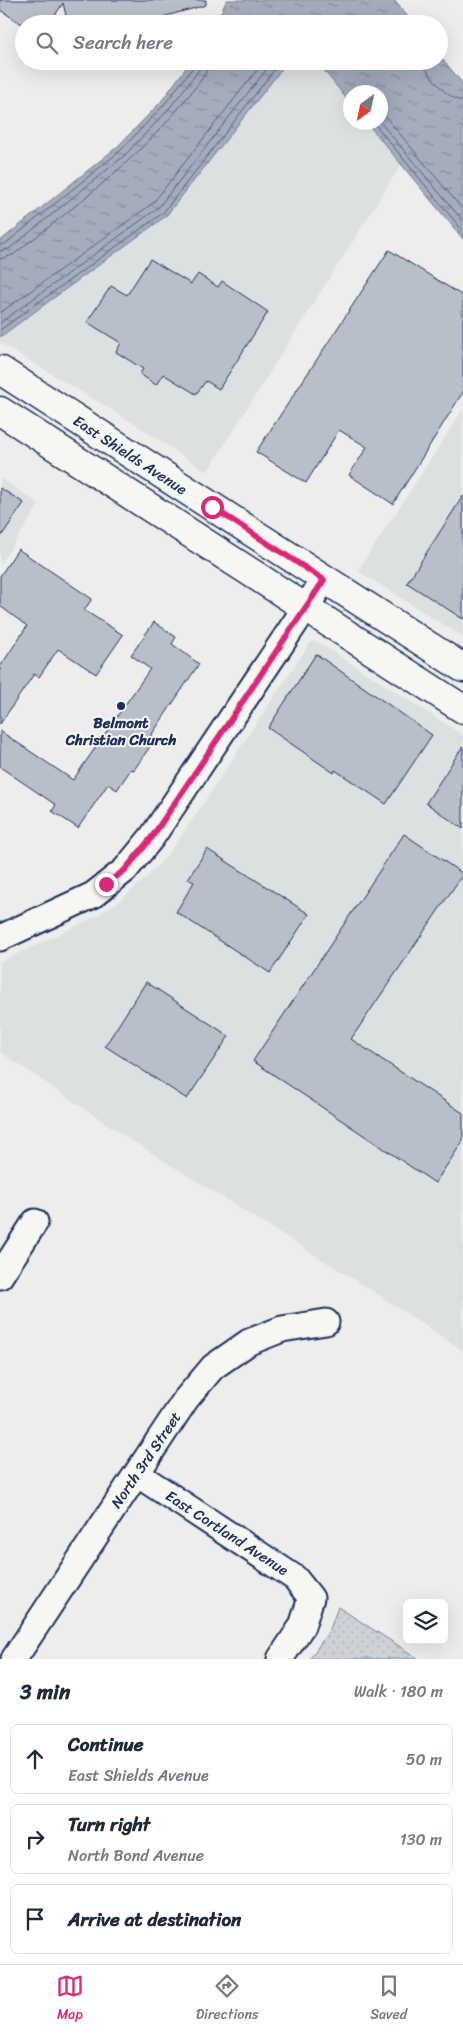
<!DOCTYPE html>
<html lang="en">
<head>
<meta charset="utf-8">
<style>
	:root { --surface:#fff; --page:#f6f6f7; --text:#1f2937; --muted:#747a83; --line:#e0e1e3; --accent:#db2777 }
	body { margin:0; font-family:Sriracha,sans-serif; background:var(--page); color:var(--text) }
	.controls { position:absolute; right:15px; bottom:15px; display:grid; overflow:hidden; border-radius:8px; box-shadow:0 5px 20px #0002 }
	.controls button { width:45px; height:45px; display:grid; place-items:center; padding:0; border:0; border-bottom:1px solid var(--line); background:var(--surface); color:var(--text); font:25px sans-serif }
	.compass { position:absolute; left:343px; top:85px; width:45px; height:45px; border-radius:50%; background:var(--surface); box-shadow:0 5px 20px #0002; rotate:213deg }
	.stop { position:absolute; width:15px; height:15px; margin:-11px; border:4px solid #db2777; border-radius:50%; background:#fff }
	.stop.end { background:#db2777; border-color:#fff; box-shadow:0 1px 5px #0008 }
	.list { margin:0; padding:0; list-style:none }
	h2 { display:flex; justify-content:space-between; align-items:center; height:65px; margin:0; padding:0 20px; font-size:21px }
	h2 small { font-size:16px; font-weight:400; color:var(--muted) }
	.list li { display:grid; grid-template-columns:32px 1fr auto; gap:15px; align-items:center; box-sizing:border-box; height:70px; margin:0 10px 10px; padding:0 10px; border:1px solid var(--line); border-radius:8px }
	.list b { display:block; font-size:19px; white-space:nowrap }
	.list p { margin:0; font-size:16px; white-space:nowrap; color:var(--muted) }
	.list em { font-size:16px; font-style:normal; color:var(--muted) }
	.icon { flex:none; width:28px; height:28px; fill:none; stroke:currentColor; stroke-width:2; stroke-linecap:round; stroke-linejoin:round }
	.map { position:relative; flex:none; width:463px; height:1659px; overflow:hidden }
	.search { position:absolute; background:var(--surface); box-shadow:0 5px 20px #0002; left:15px; right:15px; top:15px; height:55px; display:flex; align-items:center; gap:12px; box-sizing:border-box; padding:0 18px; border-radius:28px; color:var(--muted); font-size:19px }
	.sheet { height:305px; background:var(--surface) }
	nav { display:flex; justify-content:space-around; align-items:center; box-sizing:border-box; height:70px; border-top:1px solid var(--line); background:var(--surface); font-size:14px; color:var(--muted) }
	nav a { display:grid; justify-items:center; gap:2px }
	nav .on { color:var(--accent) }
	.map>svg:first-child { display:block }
	.built { fill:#dde0e1 }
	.grass { fill:url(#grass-dots); stroke:#74809a }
	.water { fill:url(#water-ripples); stroke:#6e7a96 }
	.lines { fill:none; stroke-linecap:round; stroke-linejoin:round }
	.shore { stroke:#526184; stroke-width:1 }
	.building { fill:#b9bfc8; stroke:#1b2f5e }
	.minor-casing { stroke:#1b2f5e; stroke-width:29 }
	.major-casing { stroke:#1b2f5e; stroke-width:31 }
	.minor { stroke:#f6f6f2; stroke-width:25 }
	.major { stroke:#f6f6f2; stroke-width:28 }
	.route { stroke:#db2777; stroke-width:6 }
	.poi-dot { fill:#1b2f5e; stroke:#f6f6f2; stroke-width:2 }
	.labels { text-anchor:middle; stroke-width:4; stroke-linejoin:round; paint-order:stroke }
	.street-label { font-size:15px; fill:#1b2f5e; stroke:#f6f6f2 }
	.poi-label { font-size:15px; font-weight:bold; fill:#1b2f5e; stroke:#f6f6f2 }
</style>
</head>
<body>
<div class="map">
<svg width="463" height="1659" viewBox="0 0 463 1659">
	<defs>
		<pattern id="grass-dots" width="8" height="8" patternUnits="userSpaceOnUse" patternTransform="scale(1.25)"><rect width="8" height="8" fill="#ced2d7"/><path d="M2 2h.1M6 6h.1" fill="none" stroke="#b0b5bb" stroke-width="1.8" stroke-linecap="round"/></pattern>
		<pattern id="water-ripples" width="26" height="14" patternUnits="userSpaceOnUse" patternTransform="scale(1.25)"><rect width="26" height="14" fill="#a5acbc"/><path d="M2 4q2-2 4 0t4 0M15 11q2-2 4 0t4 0" fill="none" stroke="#868c9c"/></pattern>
	</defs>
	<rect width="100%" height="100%" fill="#edeeec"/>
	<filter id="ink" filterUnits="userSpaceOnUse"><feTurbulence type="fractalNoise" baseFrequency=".02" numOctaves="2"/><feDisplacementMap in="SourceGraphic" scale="10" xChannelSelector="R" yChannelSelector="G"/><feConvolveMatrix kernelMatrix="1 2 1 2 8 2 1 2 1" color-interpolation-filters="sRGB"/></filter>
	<g filter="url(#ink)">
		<g class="built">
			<polygon points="288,61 310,61 322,68 350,103 350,122 367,123 401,165 207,472 135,424 0,343 0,337 166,216"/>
			<polygon points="463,409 463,637 358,571"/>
			<polygon points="0,478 40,504 0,565"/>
			<polygon points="314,641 318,642 463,735 463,1351 371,1290 137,1144 0,1052 0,962 97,916 123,898 147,877 169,853 186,829 310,643"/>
		</g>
		<polygon class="grass" points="338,1607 419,1659 310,1659 330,1629"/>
		<g class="water">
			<polygon points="227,0 394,0 414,24 215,24"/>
			<polygon points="439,55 463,84 463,239 367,123 380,122 380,92 350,92 350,103 322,68 310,61 439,61"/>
			<polygon points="191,61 288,61 166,216 0,337 0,241 117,147 160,103"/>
		</g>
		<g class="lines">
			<g class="shore">
				<path d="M 422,61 C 428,75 448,100 463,101"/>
				<polyline points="380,110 463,210"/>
				<polyline points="373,122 463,231"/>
				<polyline points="380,122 463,221"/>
				<polyline points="0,245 5,244 120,151 163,106 194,66 195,61"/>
				<polyline points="0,251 9,249 124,156 168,110 199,70 201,61"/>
				<path d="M 0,259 L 13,255 C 76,205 141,158 190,94 C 198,84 208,74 209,61"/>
				<polyline points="0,313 153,203 264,61"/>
				<polyline points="0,323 158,208 273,61"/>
				<polyline points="0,330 163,213 281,61"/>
			</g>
		</g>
		<g class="building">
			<polygon points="0,0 206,0 206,5 137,24 68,24 63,3 50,23 43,18 39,24 22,24 0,10"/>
			<polygon points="389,250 463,296 463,392 393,504 349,475 367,447 339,430 306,483 256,452"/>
			<polygon points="150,259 191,284 198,274 218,287 222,281 268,312 219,389 206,381 196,394 163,374 156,385 140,374 143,369 116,352 121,343 87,322 111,286 127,295"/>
			<polygon points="0,488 24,503 0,538"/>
			<polygon points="463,496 463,619 407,583"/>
			<polygon points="18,549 92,599 84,610 123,635 96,674 58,649 39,677 34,674 0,724 0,667 27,626 0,606 0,576"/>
			<polygon points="154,622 176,637 172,644 199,664 148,740 153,742 134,770 131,769 117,790 108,784 78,828 52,811 56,805 0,767 0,731 73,780 150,669 131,655"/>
			<polygon points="316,654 432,735 386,804 335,770 334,773 268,728"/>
			<polygon points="463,746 463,829 426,803"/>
			<polygon points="404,834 463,874 351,1039 463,1113 463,1141 435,1183 253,1061"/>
			<polygon points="207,849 309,914 270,973 176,912 194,882 188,879"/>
			<polygon points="146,982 229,1036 187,1099 105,1046"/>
		</g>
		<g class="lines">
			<defs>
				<g id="minor">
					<polyline points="0,938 93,895 125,870 152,837 324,580"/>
					<polyline points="0,1276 35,1222"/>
					<polyline points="137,1474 295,1578 311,1598 302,1626 280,1659"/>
					<polyline points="14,1659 186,1399 213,1367 249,1342 282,1329 326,1322"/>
				</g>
				<g id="major">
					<polyline points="0,370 463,668"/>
					<polyline points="0,411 463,709"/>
				</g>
			</defs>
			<use href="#minor" class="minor-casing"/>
			<use href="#major" class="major-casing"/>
			<use href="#minor" class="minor"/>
			<use href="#major" class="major"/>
		</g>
	</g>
	<g class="lines" filter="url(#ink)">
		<polyline class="route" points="106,884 125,870 152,837 324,580 212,507"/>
	</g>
	<circle class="poi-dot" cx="121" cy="706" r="5"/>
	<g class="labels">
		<g class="street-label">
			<text transform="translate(130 455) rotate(33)" y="5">East Shields Avenue</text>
			<text transform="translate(146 1460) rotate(-56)" y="5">North 3rd Street</text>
			<text transform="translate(227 1533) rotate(33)" y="5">East Cortland Avenue</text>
		</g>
		<g class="poi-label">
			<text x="121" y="728">Belmont<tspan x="121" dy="17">Christian Church</tspan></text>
		</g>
	</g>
</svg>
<div class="controls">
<button><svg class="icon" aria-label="layers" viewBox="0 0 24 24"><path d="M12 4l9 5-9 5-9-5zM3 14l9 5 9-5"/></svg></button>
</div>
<svg class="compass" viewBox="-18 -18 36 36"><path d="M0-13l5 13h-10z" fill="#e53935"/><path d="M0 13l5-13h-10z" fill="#747a83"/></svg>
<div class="stop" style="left:212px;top:507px"></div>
<div class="stop end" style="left:106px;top:884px"></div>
<div class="search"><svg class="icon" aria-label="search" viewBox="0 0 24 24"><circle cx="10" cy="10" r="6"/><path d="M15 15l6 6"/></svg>Search here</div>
</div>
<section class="sheet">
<h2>3 min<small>Walk · 180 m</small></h2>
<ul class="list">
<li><svg class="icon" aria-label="ahead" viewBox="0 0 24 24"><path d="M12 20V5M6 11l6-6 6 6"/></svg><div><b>Continue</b><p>East Shields Avenue</p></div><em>50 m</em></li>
<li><svg class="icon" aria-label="right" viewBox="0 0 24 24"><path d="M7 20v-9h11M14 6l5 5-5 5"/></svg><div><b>Turn right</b><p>North Bond Avenue</p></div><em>130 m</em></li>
<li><svg class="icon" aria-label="arrive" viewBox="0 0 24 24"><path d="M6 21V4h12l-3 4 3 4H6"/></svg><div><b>Arrive at destination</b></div></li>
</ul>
</section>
<nav>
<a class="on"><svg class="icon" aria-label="map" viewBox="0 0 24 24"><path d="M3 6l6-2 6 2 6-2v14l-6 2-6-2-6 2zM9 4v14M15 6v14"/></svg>Map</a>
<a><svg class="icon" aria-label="directions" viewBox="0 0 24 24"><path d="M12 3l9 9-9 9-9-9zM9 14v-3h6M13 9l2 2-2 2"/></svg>Directions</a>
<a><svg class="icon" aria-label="saved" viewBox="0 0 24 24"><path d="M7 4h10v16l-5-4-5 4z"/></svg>Saved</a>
</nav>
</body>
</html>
